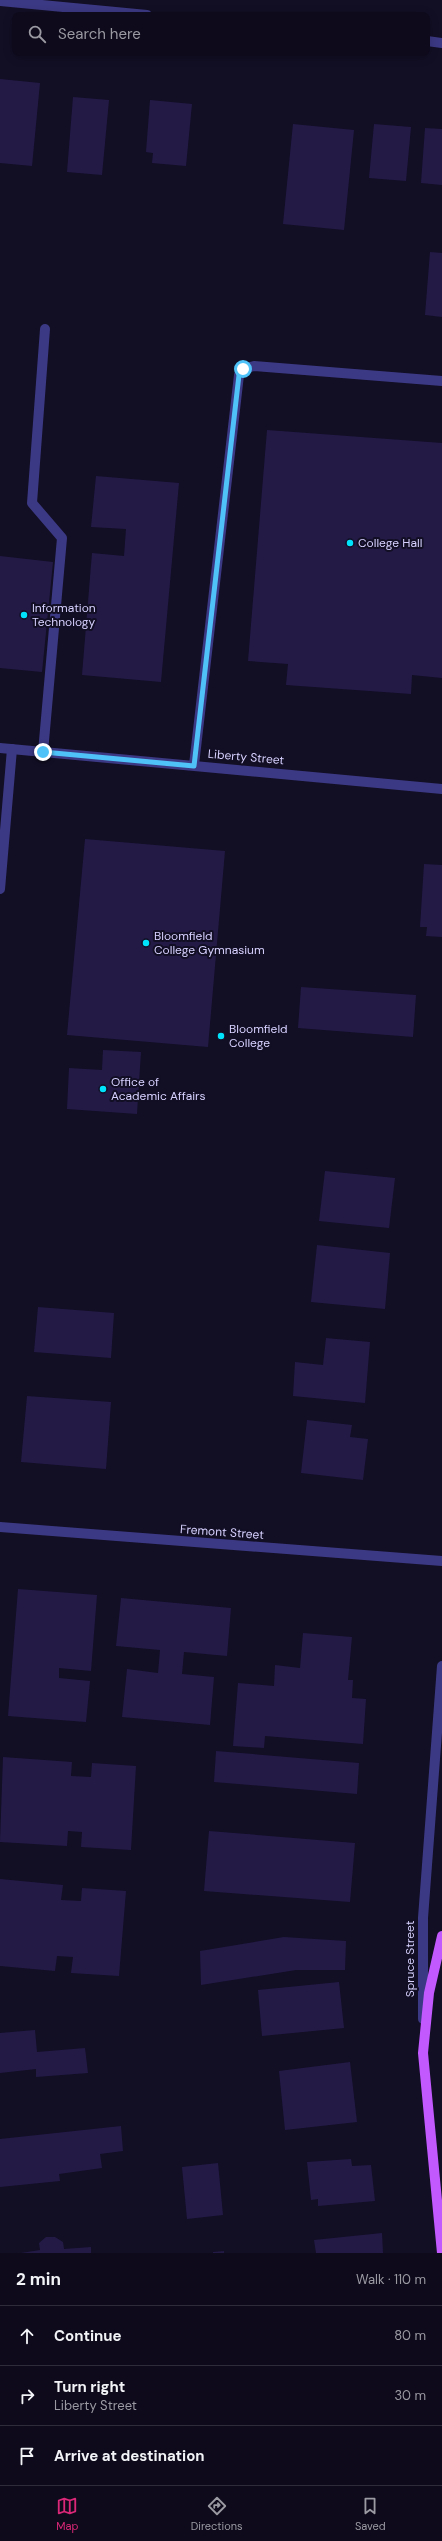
<!DOCTYPE html>
<html lang="en">
<head>
<meta charset="utf-8">
<style>
	:root { --surface:#0e0a1b; --page:#1c1828; --text:#f1f3f6; --muted:#9b9aa3; --line:#2e2b3a; --accent:#db2777 }
	body { margin:0; font-family:"DM Sans",sans-serif; background:var(--page); color:var(--text) }
	.stop { position:absolute; width:12px; height:12px; margin:-9px; border:3px solid #4fc3f7; border-radius:50%; background:#fff }
	.stop.end { background:#4fc3f7; border-color:#fff; box-shadow:0 1px 4px #0008 }
	.list { margin:0; padding:0; list-style:none }
	h2 { display:flex; justify-content:space-between; align-items:center; height:52px; margin:0; padding:0 16px; font-size:17px }
	h2 small { font-size:13px; font-weight:400; color:var(--muted) }
	.list li { display:grid; grid-template-columns:26px 1fr auto; gap:12px; align-items:center; box-sizing:border-box; height:60px; padding:0 16px; border-top:1px solid var(--line) }
	.list b { display:block; font-size:15px; white-space:nowrap }
	.list p { margin:0; font-size:13px; white-space:nowrap; color:var(--muted) }
	.list em { font-size:13px; font-style:normal; color:var(--muted) }
	.icon { flex:none; width:22px; height:22px; fill:none; stroke:currentColor; stroke-width:2; stroke-linecap:round; stroke-linejoin:round }
	.map { position:relative; flex:none; width:442px; height:2253px; overflow:hidden }
	.search { position:absolute; background:var(--surface); box-shadow:0 2px 10px #0003; left:12px; right:12px; top:12px; height:44px; display:flex; align-items:center; gap:10px; box-sizing:border-box; padding:0 14px; border-radius:8px; color:var(--muted); font-size:15px }
	.sheet { height:232px; background:var(--surface) }
	nav { display:flex; justify-content:space-around; align-items:center; box-sizing:border-box; height:56px; border-top:1px solid var(--line); background:var(--surface); font-size:11px; color:var(--muted) }
	nav a { display:grid; justify-items:center; gap:2px }
	nav .on { color:var(--accent) }
	.map>svg:first-child { display:block }
	.building { fill:#231a46 }
	.lines { fill:none; stroke-linecap:round; stroke-linejoin:round }
	.minor { stroke:#3c3984; stroke-width:10 }
	.major { stroke:#c159ff; stroke-width:10 }
	.route { stroke:#4fc3f7; stroke-width:5 }
	.poi-dot { fill:#00e3fd; stroke:#120e24; stroke-width:1.5 }
	.labels { text-anchor:middle; stroke-width:4; stroke-linejoin:round; paint-order:stroke }
	.poi-label { font-size:12px; fill:#d7d2ff; stroke:#120e24; text-anchor:start }
	.street-label { font-size:12px; fill:#d7d2ff; stroke:#120e24 }
</style>
</head>
<body>
<div class="map">
<svg width="442" height="2253" viewBox="0 0 442 2253">
	<rect width="100%" height="100%" fill="#120e24"/>
	<g class="building">
		<polygon points="0,79 40,83 32,166 0,163"/>
		<polygon points="73,97 109,100 102,175 67,172"/>
		<polygon points="150,100 192,104 186,166 152,163 153,153 146,152"/>
		<polygon points="293,124 354,130 344,230 283,224"/>
		<polygon points="374,124 411,127 406,181 369,178"/>
		<polygon points="425,128 442,129 442,185 421,183"/>
		<polygon points="430,252 442,253 442,317 425,315"/>
		<polygon points="267,430 442,443 442,678 412,675 411,694 286,685 288,664 248,661"/>
		<polygon points="96,476 179,483 161,682 82,675 92,553 124,556 126,529 91,527"/>
		<polygon points="0,556 53,562 42,672 0,668"/>
		<polygon points="85,839 225,851 208,1047 67,1035"/>
		<polygon points="424,864 442,865 442,937 426,936 427,927 420,927"/>
		<polygon points="301,987 416,995 413,1037 298,1028"/>
		<polygon points="103,1050 141,1052 137,1114 67,1109 69,1068 102,1070"/>
		<polygon points="325,1171 395,1178 389,1228 319,1221"/>
		<polygon points="317,1245 390,1253 385,1309 311,1302"/>
		<polygon points="38,1307 114,1313 111,1358 34,1352"/>
		<polygon points="326,1338 370,1342 365,1403 293,1396 295,1362 323,1365"/>
		<polygon points="27,1396 111,1402 106,1469 21,1462"/>
		<polygon points="307,1420 352,1425 350,1437 368,1439 363,1480 301,1473"/>
		<polygon points="18,1589 97,1595 91,1671 59,1668 59,1678 90,1681 86,1722 8,1716"/>
		<polygon points="121,1598 231,1608 227,1656 184,1652 182,1674 214,1677 210,1725 122,1717 127,1669 158,1673 160,1650 116,1646"/>
		<polygon points="303,1633 352,1637 348,1680 353,1680 352,1698 366,1699 363,1744 265,1736 264,1748 233,1746 238,1683 274,1686 275,1665 300,1668"/>
		<polygon points="216,1751 359,1763 357,1794 214,1782"/>
		<polygon points="3,1757 72,1762 71,1776 91,1777 92,1763 136,1766 131,1850 81,1847 82,1832 68,1831 67,1846 0,1842"/>
		<polygon points="209,1831 355,1843 350,1902 204,1891"/>
		<polygon points="0,1879 63,1885 61,1900 81,1901 82,1888 126,1891 119,1976 71,1973 73,1957 57,1956 55,1971 0,1966"/>
		<polygon points="284,1937 346,1941 345,1970 296,1970 201,1985 200,1951"/>
		<polygon points="339,1982 344,2028 262,2036 258,1990"/>
		<polygon points="35,2030 37,2052 85,2048 88,2073 36,2077 36,2069 0,2073 0,2033"/>
		<polygon points="350,2062 357,2122 285,2130 279,2071"/>
		<polygon points="121,2126 123,2151 100,2154 102,2168 59,2174 60,2181 0,2187 0,2139"/>
		<polygon points="351,2159 352,2166 371,2165 375,2201 318,2206 318,2199 311,2200 307,2162"/>
		<polygon points="218,2163 223,2215 187,2219 182,2167"/>
		<polygon points="382,2233 383,2253 316,2253 314,2240"/>
		<polygon points="46,2237 55,2237 63,2242 64,2249 91,2247 91,2253 21,2253 40,2250 39,2243"/>
		<polygon points="224,2251 224,2253 213,2253 213,2252"/>
	</g>
	<g class="lines">
		<g class="minor">
			<polyline points="0,1 147,15"/>
			<polyline points="427,41 442,43"/>
			<polyline points="0,748 442,789"/>
			<polyline points="43,752 62,538 32,503 45,329"/>
			<polyline points="194,765 239,375 243,369 254,366 442,381"/>
			<polyline points="0,889 12,749"/>
			<polyline points="0,1527 442,1561"/>
			<polyline points="423,2019 423,1918 442,1666"/>
		</g>
		<polyline class="major" points="442,2253 423,2053 429,1993 442,1936"/>
	</g>
	<g class="lines">
		<polyline class="route" points="43,752 194,766 239,375 243,369"/>
	</g>
	<g class="poi-dot">
		<circle cx="350" cy="543" r="4"/>
		<circle cx="24" cy="615" r="4"/>
		<circle cx="146" cy="943" r="4"/>
		<circle cx="221" cy="1036" r="4"/>
		<circle cx="103" cy="1089" r="4"/>
	</g>
	<g class="labels">
		<g class="poi-label">
			<text x="358" y="547">College Hall</text>
			<text x="32" y="612">Information<tspan x="32" dy="14">Technology</tspan></text>
			<text x="154" y="940">Bloomfield<tspan x="154" dy="14">College Gymnasium</tspan></text>
			<text x="229" y="1033">Bloomfield<tspan x="229" dy="14">College</tspan></text>
			<text x="111" y="1086">Office of<tspan x="111" dy="14">Academic Affairs</tspan></text>
		</g>
		<g class="street-label">
			<text transform="translate(246 757) rotate(5)" y="4">Liberty Street</text>
			<text transform="translate(222 1532) rotate(4)" y="4">Fremont Street</text>
			<text transform="translate(410 1959) rotate(-90)" y="4">Spruce Street</text>
		</g>
	</g>
</svg>
<div class="stop" style="left:243px;top:369px"></div>
<div class="stop end" style="left:43px;top:752px"></div>
<div class="search"><svg class="icon" aria-label="search" viewBox="0 0 24 24"><circle cx="10" cy="10" r="6"/><path d="M15 15l6 6"/></svg>Search here</div>
</div>
<section class="sheet">
<h2>2 min<small>Walk · 110 m</small></h2>
<ul class="list">
<li><svg class="icon" aria-label="ahead" viewBox="0 0 24 24"><path d="M12 20V5M6 11l6-6 6 6"/></svg><div><b>Continue</b></div><em>80 m</em></li>
<li><svg class="icon" aria-label="right" viewBox="0 0 24 24"><path d="M7 20v-9h11M14 6l5 5-5 5"/></svg><div><b>Turn right</b><p>Liberty Street</p></div><em>30 m</em></li>
<li><svg class="icon" aria-label="arrive" viewBox="0 0 24 24"><path d="M6 21V4h12l-3 4 3 4H6"/></svg><div><b>Arrive at destination</b></div></li>
</ul>
</section>
<nav>
<a class="on"><svg class="icon" aria-label="map" viewBox="0 0 24 24"><path d="M3 6l6-2 6 2 6-2v14l-6 2-6-2-6 2zM9 4v14M15 6v14"/></svg>Map</a>
<a><svg class="icon" aria-label="directions" viewBox="0 0 24 24"><path d="M12 3l9 9-9 9-9-9zM9 14v-3h6M13 9l2 2-2 2"/></svg>Directions</a>
<a><svg class="icon" aria-label="saved" viewBox="0 0 24 24"><path d="M7 4h10v16l-5-4-5 4z"/></svg>Saved</a>
</nav>
</body>
</html>
